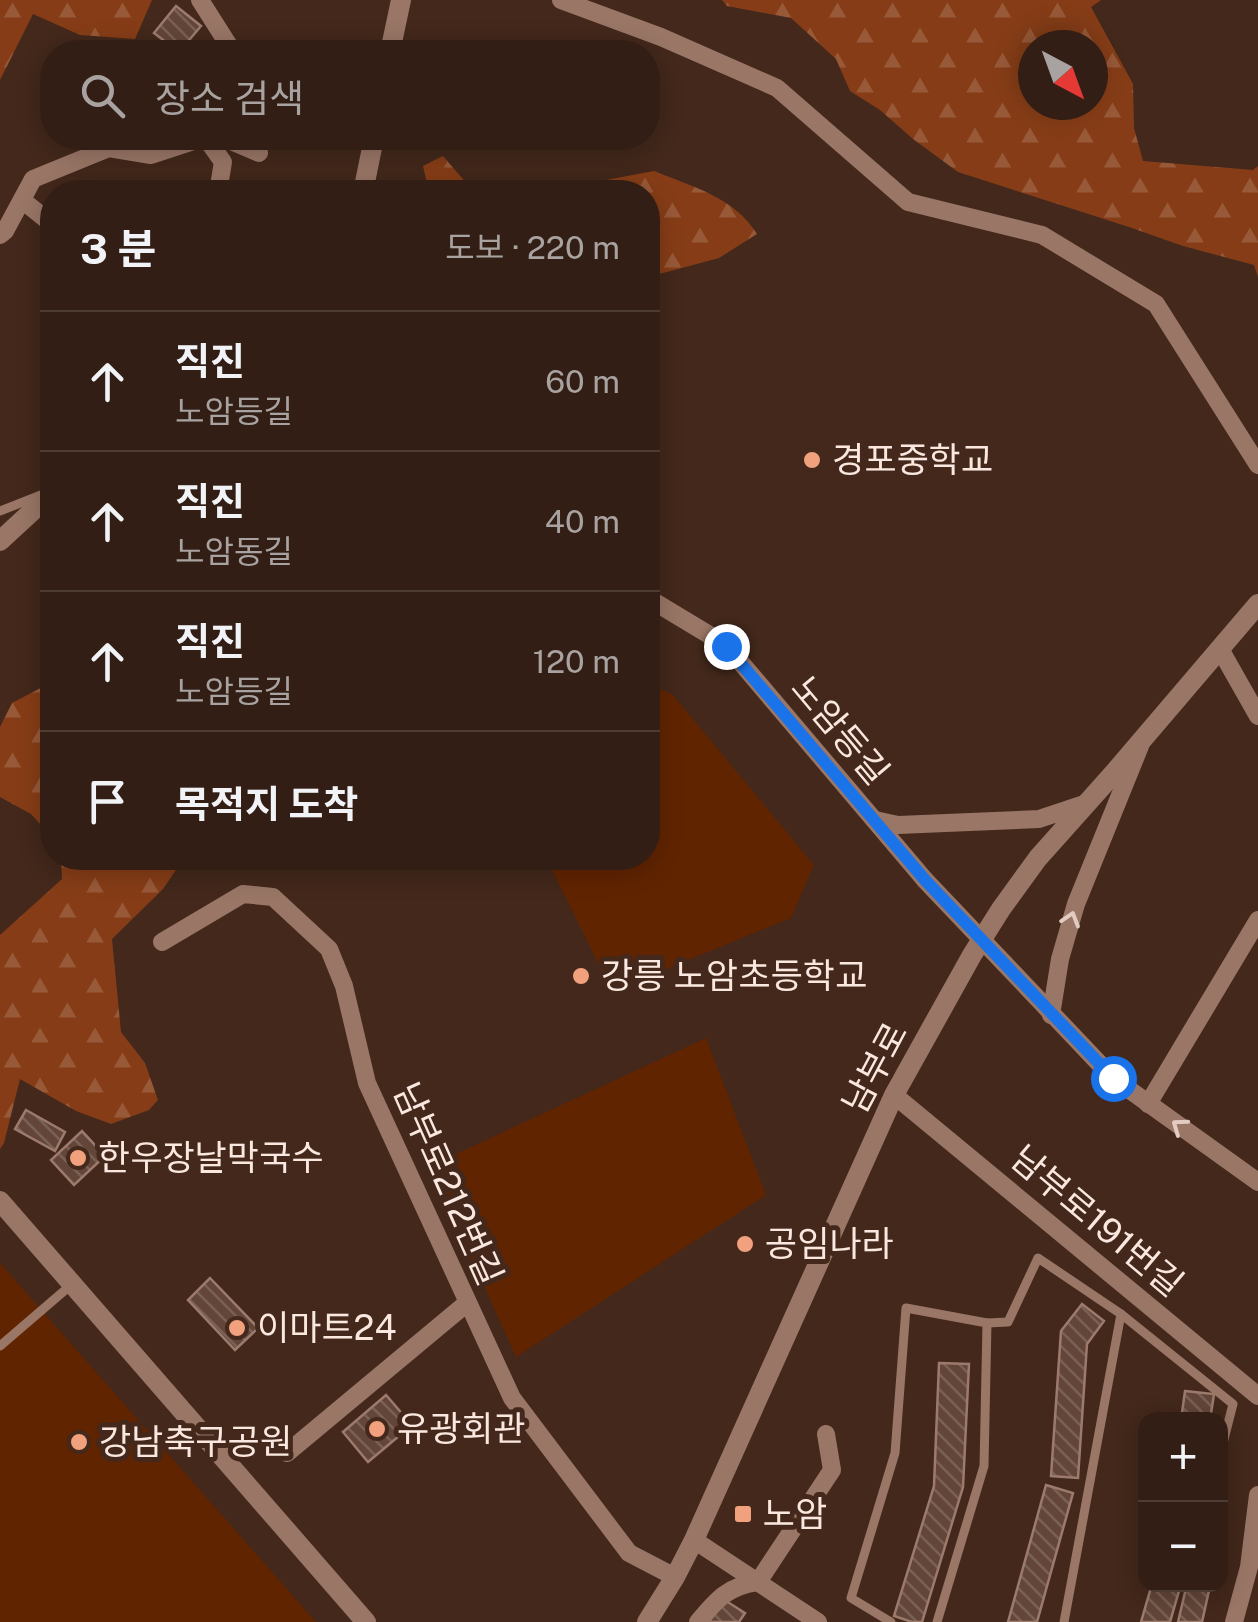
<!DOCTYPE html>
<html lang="ko">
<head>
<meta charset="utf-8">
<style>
	:root { --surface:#321e14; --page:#3d2b22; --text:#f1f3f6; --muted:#a8a2a0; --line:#4d3c34 }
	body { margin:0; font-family:"Public Sans","Noto Sans KR",sans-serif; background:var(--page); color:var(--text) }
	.controls { position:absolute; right:30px; bottom:30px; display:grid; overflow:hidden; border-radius:20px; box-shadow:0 5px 25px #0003 }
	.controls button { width:90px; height:90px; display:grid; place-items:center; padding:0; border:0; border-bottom:2px solid var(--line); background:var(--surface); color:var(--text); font:50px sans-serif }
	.compass { position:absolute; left:1018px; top:30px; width:90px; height:90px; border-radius:50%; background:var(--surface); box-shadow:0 5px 25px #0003; rotate:139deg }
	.stop { position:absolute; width:30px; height:30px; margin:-22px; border:8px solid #1a73e8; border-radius:50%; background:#fff }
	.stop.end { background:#1a73e8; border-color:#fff; box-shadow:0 2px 10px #0008 }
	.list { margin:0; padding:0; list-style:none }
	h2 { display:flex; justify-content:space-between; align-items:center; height:130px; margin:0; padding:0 40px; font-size:42px }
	h2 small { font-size:32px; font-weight:400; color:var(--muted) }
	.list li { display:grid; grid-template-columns:65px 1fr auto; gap:30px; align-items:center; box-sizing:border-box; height:140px; padding:0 40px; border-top:2px solid var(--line) }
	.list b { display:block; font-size:38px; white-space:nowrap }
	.list p { margin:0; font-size:32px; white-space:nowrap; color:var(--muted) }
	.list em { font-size:32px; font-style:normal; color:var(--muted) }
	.icon { flex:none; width:55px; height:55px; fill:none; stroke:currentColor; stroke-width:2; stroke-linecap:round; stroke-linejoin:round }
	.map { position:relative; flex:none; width:1258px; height:1622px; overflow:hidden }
	.search { position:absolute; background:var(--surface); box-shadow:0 5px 25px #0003; left:40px; top:40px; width:620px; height:110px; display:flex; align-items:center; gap:25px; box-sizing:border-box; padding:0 35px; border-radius:40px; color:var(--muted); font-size:38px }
	.panel { position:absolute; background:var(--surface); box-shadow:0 5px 25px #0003; left:40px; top:180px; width:620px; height:690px; border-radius:40px }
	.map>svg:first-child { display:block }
	.forest { fill:url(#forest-firs); fill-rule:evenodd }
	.pitch { fill:#612401 }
	.building { fill:url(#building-back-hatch); stroke:#9c7b6d; stroke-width:2.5 }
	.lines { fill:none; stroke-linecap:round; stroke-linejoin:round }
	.service { stroke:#997666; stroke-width:9 }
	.minor { stroke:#997666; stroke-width:18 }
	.tertiary { stroke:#997666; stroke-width:20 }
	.minor-bridge { stroke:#997666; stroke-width:18 }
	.oneway { stroke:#e2cbc1 }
	.route { stroke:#1a73e8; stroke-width:12 }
	.poi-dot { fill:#f1a17d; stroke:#43281b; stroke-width:4 }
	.labels { text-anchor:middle; stroke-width:10; stroke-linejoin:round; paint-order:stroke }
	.poi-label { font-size:35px; fill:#fae7df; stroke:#43281b; text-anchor:start }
	.street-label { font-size:35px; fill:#fae7df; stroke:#43281b }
</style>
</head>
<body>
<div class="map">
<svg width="1258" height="1622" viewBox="0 0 1258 1622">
	<defs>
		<pattern id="forest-firs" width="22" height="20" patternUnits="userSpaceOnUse" patternTransform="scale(2.5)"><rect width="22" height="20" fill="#863d17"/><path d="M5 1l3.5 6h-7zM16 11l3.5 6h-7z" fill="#985938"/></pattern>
		<pattern id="building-back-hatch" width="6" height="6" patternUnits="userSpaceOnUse" patternTransform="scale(2.5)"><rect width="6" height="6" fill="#634639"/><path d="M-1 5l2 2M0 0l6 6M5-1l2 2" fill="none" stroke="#7a6155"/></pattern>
	</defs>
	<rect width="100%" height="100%" fill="#43281b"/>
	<g class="forest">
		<polygon points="0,0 152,0 135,39 80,35 33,14 0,80"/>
		<path d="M 722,0 L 1101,0 L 1091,7 L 1133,84 L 1134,128 L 1143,161 L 1253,170 L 1258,166 L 1258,277 L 1254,265 L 1183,246 L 1129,227 L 958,172 L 913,139 L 880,110 L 850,91 L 836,59 L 791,18 L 727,6 ZM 1033,45 L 1093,45 L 1093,105 L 1033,105 Z"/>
		<polygon points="443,156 474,192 429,192 423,166"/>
		<path d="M 654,171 C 693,187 734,197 757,234 L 719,258 L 648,277 L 648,192 L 507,192 L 527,185 L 590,183 Z"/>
		<polygon points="52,682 52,837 31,814 0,797 0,727 12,703"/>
		<polygon points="61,858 184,858 163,889 112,939 121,1032 145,1063 158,1100 149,1110 111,1124 76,1111 20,1079 4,1143 0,1149 0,935 62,879"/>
	</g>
	<g class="pitch">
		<polygon points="648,684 672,694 814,865 791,918 612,991 546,858 648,858"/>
		<polygon points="706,1038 766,1195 516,1357 430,1166"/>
		<polygon points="0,1263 316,1622 0,1622"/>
	</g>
	<g class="building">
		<polygon points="176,6 201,26 179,52 154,33"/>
		<polygon points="26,1110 65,1132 55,1151 15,1129"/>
		<polygon points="82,1131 105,1156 74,1185 51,1160"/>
		<polygon points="210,1278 258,1328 235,1350 188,1300"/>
		<polygon points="1082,1304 1104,1321 1087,1344 1078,1478 1051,1476 1061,1331"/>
		<polygon points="939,1363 969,1364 963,1487 922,1622 912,1622 894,1616 934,1486"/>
		<polygon points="1185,1391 1214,1394 1210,1420 1181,1420"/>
		<polygon points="386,1395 412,1425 368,1462 343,1432"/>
		<polygon points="1046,1485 1073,1493 1037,1622 1008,1622"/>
		<polygon points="1152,1584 1181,1584 1170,1622 1141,1622"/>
		<polygon points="1187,1584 1210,1586 1202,1622 1178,1622"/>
		<polygon points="723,1599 745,1613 739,1622 709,1622"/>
	</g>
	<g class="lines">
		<g class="service">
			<polyline points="0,511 41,495"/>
			<polyline points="1121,1314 1233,1404 1220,1455"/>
			<polyline points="987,1323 1008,1322 1038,1258 1121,1314 1064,1622"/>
			<polyline points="0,1346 71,1285"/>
			<polyline points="891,1622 851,1598 895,1453 906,1308 987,1323 984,1466 937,1622"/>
		</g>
		<g class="minor">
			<polyline points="200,0 233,52"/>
			<polyline points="561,0 661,37 777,88 908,202 1042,235 1156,304 1258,465"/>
			<polyline points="206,138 223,162 218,192"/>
			<polyline points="224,138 259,153"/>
			<polyline points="22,200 52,224"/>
			<polyline points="0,235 5,231 33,179 109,148 151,155 203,138"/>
			<polyline points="648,598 726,645 925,880"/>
			<polyline points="1220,649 1258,716"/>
			<polyline points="875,820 898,825 1039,819 1087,803"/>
			<polyline points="162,942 243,894 273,897 329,949 344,986 367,1083 512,1398 629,1553 675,1577"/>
			<polyline points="1004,963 1113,1078 1258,1182"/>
			<polyline points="1051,1015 1060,959 1076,904 1140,746"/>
			<polyline points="894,1095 1258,1396"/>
			<polyline points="1148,1104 1258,920"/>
			<polyline points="287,1453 467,1303"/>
			<polyline points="694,1540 818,1622"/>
			<path d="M 698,1622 C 717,1599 728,1586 758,1582 L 832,1470 L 826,1434"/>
			<polyline points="1234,1622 1249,1567 1258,1495"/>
		</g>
		<g class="tertiary">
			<polyline points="390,52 401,0"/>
			<polyline points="363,192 374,138"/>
			<polyline points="0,541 52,493"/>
			<polyline points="0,1201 366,1622"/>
			<polyline points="647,1622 675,1577 694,1540 894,1095 972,955 1001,909 1038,858 1113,774 1258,604"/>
		</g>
		<polyline class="minor-bridge" points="925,880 1004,963"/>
	</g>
	<defs><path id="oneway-chevron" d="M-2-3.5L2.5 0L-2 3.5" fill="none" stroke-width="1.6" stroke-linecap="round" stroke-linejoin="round" transform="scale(2.5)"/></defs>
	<g class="oneway">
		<use href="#oneway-chevron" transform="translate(1071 919) rotate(-73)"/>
		<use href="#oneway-chevron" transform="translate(1179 1126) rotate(-144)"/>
	</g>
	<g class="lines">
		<polyline class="route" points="726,646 925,880 1113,1078"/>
	</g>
	<g class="poi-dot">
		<circle cx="812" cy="460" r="10"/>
		<circle cx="581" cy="976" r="10"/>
		<circle cx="78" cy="1158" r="10"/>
		<circle cx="745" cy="1244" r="10"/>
		<circle cx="237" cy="1328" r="10"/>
		<circle cx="377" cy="1429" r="10"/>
		<circle cx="79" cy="1442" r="10"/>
		<rect x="733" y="1504" width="20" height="20" rx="5"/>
	</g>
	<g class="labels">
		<g class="poi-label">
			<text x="832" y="472">경포중학교</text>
			<text x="601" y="988">강릉 노암초등학교</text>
			<text x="98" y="1170">한우장날막국수</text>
			<text x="765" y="1256">공임나라</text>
			<text x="257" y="1340">이마트24</text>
			<text x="397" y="1441">유광회관</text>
			<text x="99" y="1454">강남축구공원</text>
			<text x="763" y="1526">노암</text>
		</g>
		<g class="street-label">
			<text transform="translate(840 730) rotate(50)" y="12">노암등길</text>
			<text transform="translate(875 1068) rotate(-62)" y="12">남부로</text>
			<text transform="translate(448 1184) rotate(66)" y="12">남부로212번길</text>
			<text transform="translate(1097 1221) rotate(40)" y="12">남부로191번길</text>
		</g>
	</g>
</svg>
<div class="controls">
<button>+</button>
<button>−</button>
</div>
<svg class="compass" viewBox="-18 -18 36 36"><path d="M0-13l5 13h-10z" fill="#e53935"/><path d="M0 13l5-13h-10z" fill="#a8a2a0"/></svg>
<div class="stop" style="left:1113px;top:1078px"></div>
<div class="stop end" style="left:726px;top:646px"></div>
<div class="search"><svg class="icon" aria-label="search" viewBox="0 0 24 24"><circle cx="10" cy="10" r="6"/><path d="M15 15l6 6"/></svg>장소 검색</div>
<section class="panel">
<h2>3 분<small>도보 · 220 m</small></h2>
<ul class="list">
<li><svg class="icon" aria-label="ahead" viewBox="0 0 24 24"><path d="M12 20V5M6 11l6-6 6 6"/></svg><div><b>직진</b><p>노암등길</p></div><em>60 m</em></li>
<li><svg class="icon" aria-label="ahead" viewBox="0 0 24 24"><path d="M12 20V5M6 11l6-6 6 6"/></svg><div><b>직진</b><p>노암동길</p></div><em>40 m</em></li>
<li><svg class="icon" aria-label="ahead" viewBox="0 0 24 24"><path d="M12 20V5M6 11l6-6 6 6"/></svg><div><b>직진</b><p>노암등길</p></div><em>120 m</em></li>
<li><svg class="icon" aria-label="arrive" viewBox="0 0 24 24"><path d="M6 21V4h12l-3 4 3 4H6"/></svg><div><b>목적지 도착</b></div></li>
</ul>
</section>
</div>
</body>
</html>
